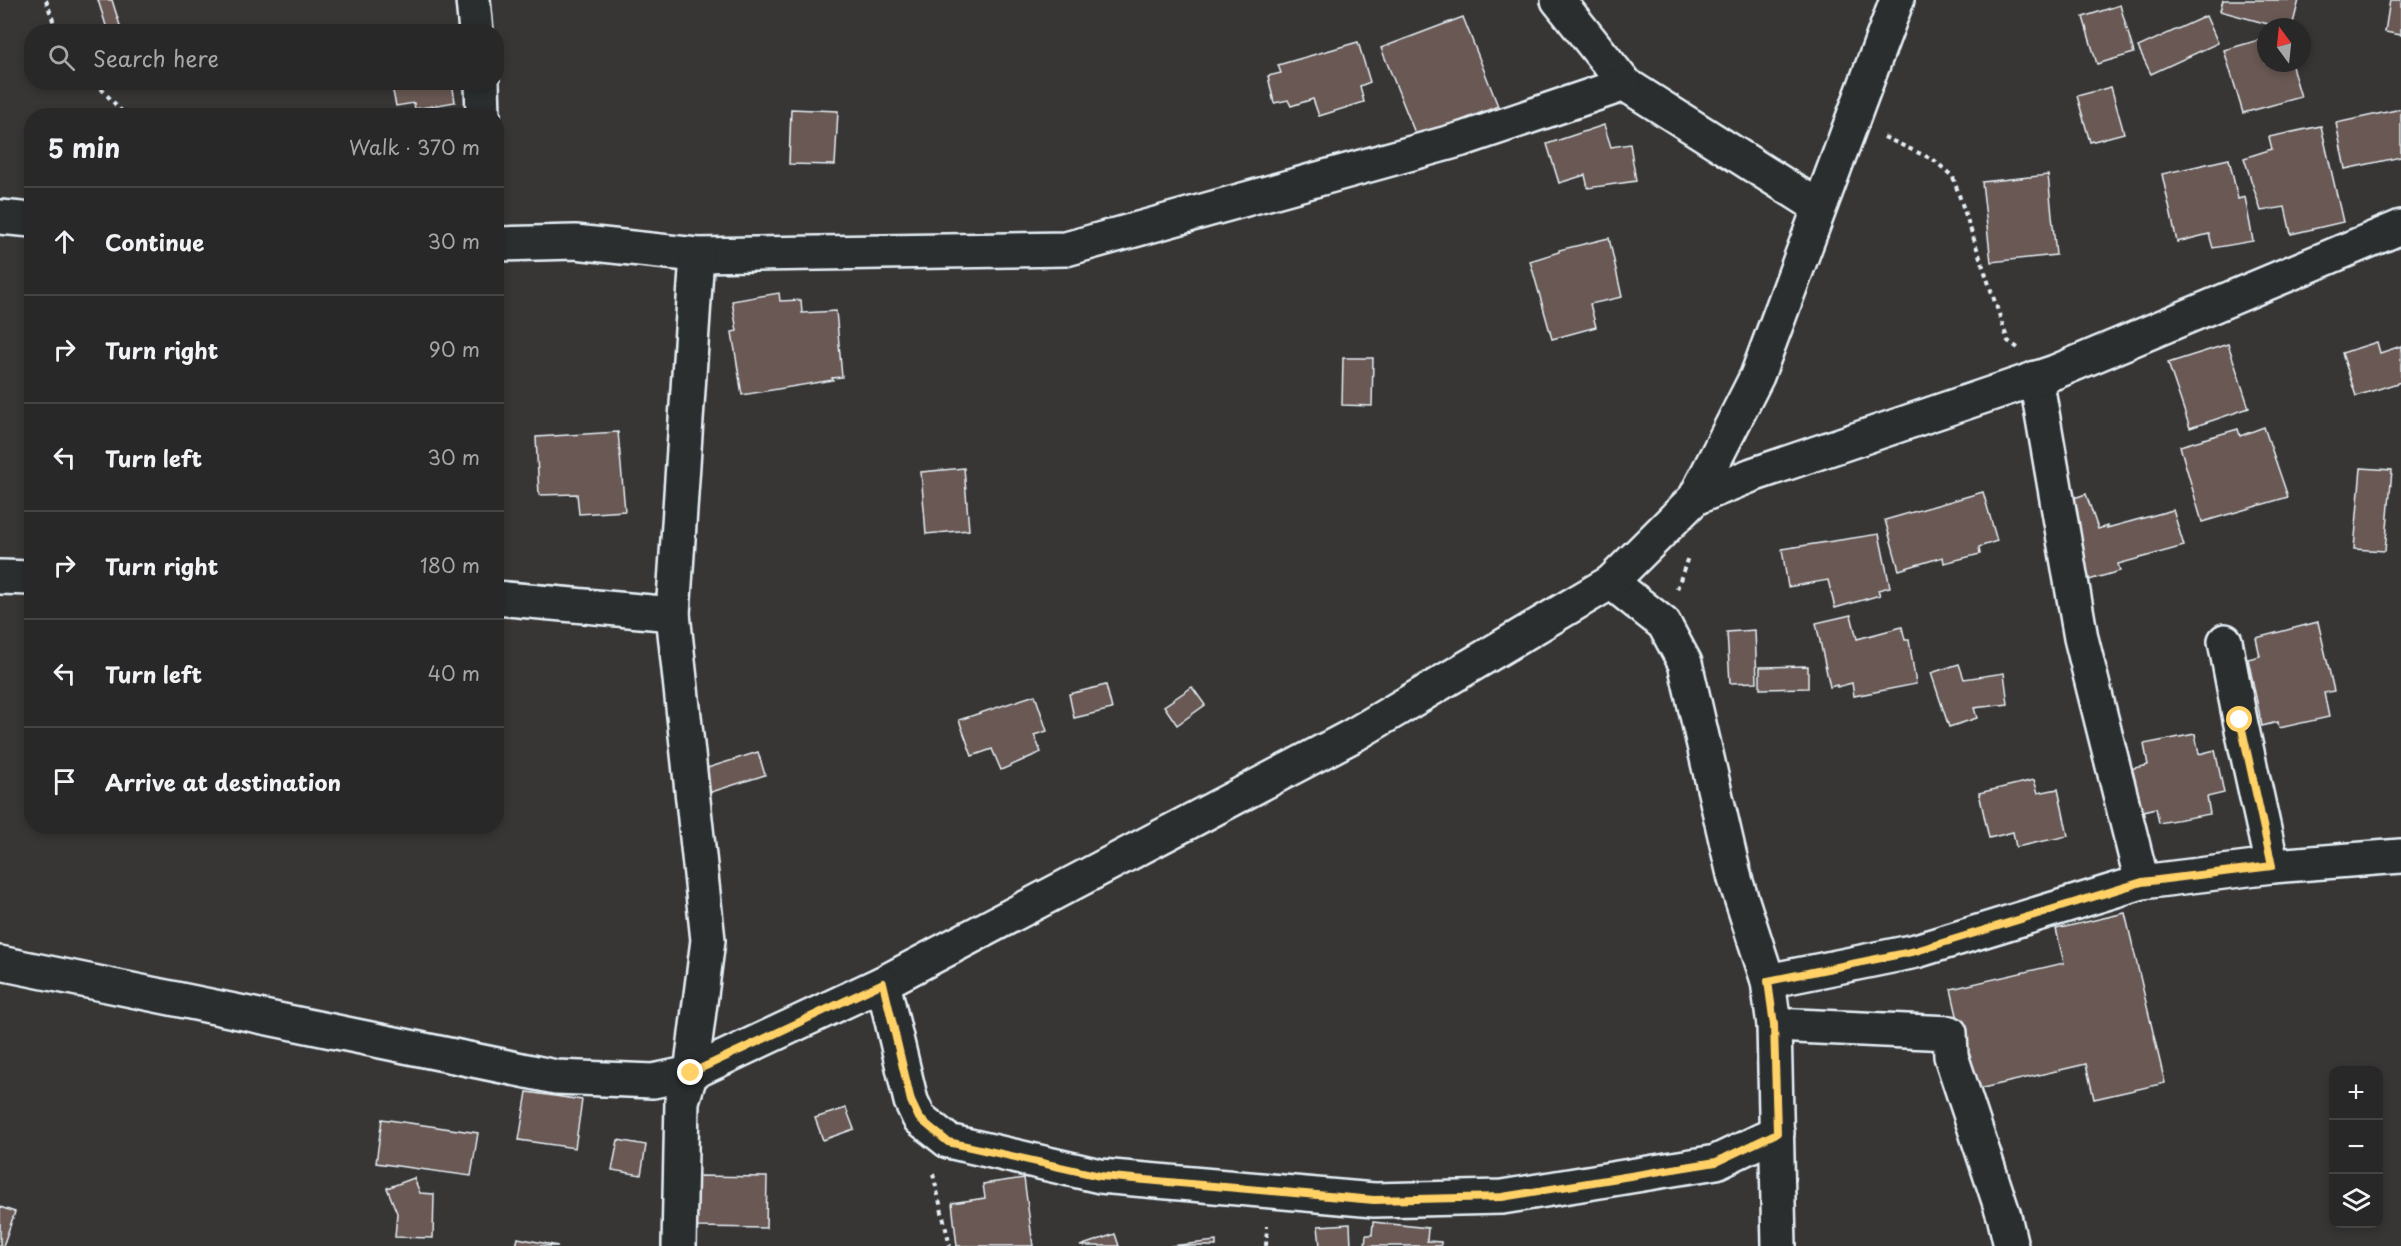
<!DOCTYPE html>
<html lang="en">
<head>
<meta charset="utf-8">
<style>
	:root { --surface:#292828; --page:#313030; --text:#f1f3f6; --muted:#a5a6a8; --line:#454445 }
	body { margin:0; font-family:"Playpen Sans",sans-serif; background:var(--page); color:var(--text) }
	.controls { position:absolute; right:18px; bottom:18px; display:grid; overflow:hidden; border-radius:12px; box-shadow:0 3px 9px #0003 }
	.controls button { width:54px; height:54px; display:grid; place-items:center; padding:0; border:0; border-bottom:2px solid var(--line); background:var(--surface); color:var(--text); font:30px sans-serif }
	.compass { position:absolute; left:2257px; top:18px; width:54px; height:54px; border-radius:50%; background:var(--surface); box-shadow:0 3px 9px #0003; rotate:345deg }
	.stop { position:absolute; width:18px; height:18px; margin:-14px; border:4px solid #ffd166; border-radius:50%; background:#fff }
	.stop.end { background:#ffd166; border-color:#fff; box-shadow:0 2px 6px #0008 }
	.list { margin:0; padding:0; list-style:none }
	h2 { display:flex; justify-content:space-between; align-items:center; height:78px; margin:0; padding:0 24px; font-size:26px }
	h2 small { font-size:20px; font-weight:400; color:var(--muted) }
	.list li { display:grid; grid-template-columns:39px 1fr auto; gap:18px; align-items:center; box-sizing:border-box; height:108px; padding:0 24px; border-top:2px solid var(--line) }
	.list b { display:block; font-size:22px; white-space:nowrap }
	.list em { font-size:20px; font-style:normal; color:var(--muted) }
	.icon { flex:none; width:33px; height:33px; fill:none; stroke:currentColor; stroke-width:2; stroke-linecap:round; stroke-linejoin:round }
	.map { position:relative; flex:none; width:2401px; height:1246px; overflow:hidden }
	.search { position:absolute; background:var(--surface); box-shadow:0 3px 9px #0003; left:24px; top:24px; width:480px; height:66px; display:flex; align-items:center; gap:15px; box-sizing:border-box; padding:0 21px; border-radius:24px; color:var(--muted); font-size:22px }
	.panel { position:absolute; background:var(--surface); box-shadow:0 3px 9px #0003; left:24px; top:108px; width:480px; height:726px; border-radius:24px }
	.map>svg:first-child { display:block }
	.building { fill:#695852; stroke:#e8f1f8; stroke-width:1.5 }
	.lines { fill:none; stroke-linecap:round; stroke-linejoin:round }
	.minor-casing { stroke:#e8f1f8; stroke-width:38 }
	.path { stroke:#e8f1f8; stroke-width:4; stroke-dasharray:4.5 4.5; stroke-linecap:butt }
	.minor { stroke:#2a2d2e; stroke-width:33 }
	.route { stroke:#ffd166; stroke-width:8 }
</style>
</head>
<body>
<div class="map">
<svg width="2401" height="1246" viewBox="0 0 2401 1246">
	<rect width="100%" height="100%" fill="#373635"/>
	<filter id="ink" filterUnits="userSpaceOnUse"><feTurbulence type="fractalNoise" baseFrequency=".0167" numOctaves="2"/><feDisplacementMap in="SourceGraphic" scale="12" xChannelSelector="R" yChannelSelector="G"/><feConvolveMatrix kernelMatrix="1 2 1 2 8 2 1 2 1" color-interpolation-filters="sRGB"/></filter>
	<g filter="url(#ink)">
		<g class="building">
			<polygon points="98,0 112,0 122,32 108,32"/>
			<polygon points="2223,0 2299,0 2292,27 2279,27 2220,11"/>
			<polygon points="2390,0 2401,0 2401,35 2385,32"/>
			<polygon points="2120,5 2134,53 2097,64 2083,17"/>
			<polygon points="2206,16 2218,43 2151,74 2138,47"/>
			<polygon points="1463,17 1498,106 1417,138 1381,48"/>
			<polygon points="2266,38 2266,63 2291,63 2301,97 2243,113 2224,50"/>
			<polygon points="1358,42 1370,82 1360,86 1364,102 1319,116 1313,99 1291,106 1288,100 1274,103 1268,76 1281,73 1278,65"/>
			<polygon points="391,82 452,82 455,102 415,109 414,103 396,106"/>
			<polygon points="2111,87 2124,133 2090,142 2077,96"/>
			<polygon points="791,109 838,111 835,165 789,164"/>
			<polygon points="2401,109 2401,157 2345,169 2336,123"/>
			<polygon points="1604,125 1611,147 1630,144 1636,181 1588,188 1585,175 1559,183 1547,144"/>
			<polygon points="2321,126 2343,222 2291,234 2285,207 2261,211 2244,158 2272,149 2269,137"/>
			<polygon points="2229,159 2238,199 2245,197 2253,241 2213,248 2209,234 2177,242 2162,174"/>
			<polygon points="2048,175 2056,255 1991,262 1982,182"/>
			<polygon points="1609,238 1622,297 1590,304 1596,327 1552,339 1530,261 1559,252 1559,250"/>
			<polygon points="779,293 780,301 801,300 802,313 836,311 842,377 832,378 833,380 742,395 732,332 737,331 732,301"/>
			<polygon points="2377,342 2380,353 2401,346 2401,382 2356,396 2342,353"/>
			<polygon points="2228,344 2249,408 2190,428 2168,363"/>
			<polygon points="1343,358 1373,358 1372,406 1342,405"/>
			<polygon points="2264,427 2288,497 2202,522 2180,446 2238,429 2240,436"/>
			<polygon points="618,432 625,511 579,514 577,494 539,495 536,437"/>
			<polygon points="964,468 969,530 926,534 921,472"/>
			<polygon points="2361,468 2392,470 2385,551 2354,549"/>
			<polygon points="1983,492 1997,541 1979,547 1980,554 1944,563 1943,557 1899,570 1885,520"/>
			<polygon points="2086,494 2098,529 2107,526 2107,528 2173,510 2184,546 2118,564 2120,571 2082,582 2062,502"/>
			<polygon points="1879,534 1890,587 1878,590 1880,595 1835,608 1828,580 1788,587 1782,549"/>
			<polygon points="1851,615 1857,639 1902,627 1905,640 1909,640 1916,684 1854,696 1852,683 1837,687 1837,685 1830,687 1816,623"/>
			<polygon points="2318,622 2334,691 2324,693 2329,717 2279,728 2278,722 2262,726 2248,659 2260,656 2256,638"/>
			<polygon points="1755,630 1757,682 1730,683 1727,632"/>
			<polygon points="1959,664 1964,679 2004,673 2008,704 1974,708 1977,718 1949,727 1931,673"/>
			<polygon points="1808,666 1808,688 1760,689 1760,667"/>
			<polygon points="1106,685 1112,709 1074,718 1069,694"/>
			<polygon points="1192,687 1205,705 1177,725 1164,706"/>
			<polygon points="1035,695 1047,731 1034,735 1041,752 1001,770 992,749 972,756 959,720"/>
			<polygon points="2195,734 2199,754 2215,750 2224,793 2207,797 2210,814 2159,823 2156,808 2130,814 2121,771 2148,765 2144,744"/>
			<polygon points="758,752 765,775 705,794 698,771"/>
			<polygon points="2034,780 2038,793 2058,789 2068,836 2016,847 2013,832 1989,838 1979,793"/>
			<polygon points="2125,913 2165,1083 2094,1099 2086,1064 1974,1090 1951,989 2064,963 2056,929"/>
			<polygon points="527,1092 582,1100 575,1148 519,1140"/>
			<polygon points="846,1108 854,1129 823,1140 815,1118"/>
			<polygon points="382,1119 478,1133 471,1176 376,1163"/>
			<polygon points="618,1140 646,1145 641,1175 612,1170"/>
			<polygon points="696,1176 767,1177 766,1228 695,1227"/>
			<polygon points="414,1178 420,1193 434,1194 433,1238 395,1237 397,1213 387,1188"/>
			<polygon points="1024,1178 1033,1246 957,1246 952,1203 985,1198 983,1184"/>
			<polygon points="0,1207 15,1212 3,1246 0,1246"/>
			<polygon points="1373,1222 1428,1228 1427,1241 1441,1242 1441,1246 1365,1246 1366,1235 1372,1235"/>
			<polygon points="1350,1224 1351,1246 1320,1246 1318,1226"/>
			<polygon points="1115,1234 1119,1246 1080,1246"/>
			<polygon points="518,1238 558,1246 516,1246"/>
			<polygon points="1216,1241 1216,1246 1170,1246"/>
		</g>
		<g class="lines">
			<defs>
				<g id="minor">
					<polyline points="473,0 476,32"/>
					<polyline points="1558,0 1625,84 1819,207"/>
					<polyline points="482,82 483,116"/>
					<polyline points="0,217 32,220"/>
					<polyline points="496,244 575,242 697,255 1066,249 1466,138 1625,84"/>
					<polyline points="2036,378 2081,638 2142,882"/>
					<polyline points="1695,498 1752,475 2055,372 2401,227"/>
					<polyline points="0,577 32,578"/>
					<polyline points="1611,582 1664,624 1685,663 1735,879 1768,981 1774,1025 1779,1246"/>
					<polyline points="496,598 673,614"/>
					<polyline points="2225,641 2240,720 2272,866"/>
					<polyline points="0,963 556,1077 653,1081 691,1073 883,983 1352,736 1611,582 1695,498 1757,376 1897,0"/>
					<polyline points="1768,981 1916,951 2142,882 2272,866 2401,856"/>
					<polyline points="883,983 911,1101 919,1118 948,1141 1100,1176 1374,1200 1502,1197 1716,1162 1777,1133"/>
					<polyline points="1774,1025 1950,1033 1951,1056 2004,1216 2011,1246"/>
					<polyline points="679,1246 682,1101 691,1073 708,940 673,614 697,255"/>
				</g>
			</defs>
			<use href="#minor" class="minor-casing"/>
			<g class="path">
				<polyline points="46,0 57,32"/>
				<polyline points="95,82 126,116"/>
				<polyline points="1884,137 1934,160 1953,177 2008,341 2018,348"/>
				<polyline points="1677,589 1688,557"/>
				<polyline points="933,1174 950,1246"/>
				<polyline points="1266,1246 1267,1226"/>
			</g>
			<use href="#minor" class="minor"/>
		</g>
	</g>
	<g class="lines" filter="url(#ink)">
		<polyline class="route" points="691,1073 883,983 911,1101 919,1118 948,1142 1100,1176 1374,1200 1502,1197 1716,1162 1777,1133 1774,1025 1768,981 1916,951 2142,882 2272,866 2240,720"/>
	</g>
</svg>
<div class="controls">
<button>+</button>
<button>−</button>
<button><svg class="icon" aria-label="layers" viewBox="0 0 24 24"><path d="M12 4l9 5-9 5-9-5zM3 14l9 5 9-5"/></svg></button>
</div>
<svg class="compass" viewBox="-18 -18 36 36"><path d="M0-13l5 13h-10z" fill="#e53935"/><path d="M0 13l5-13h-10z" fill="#a5a6a8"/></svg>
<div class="stop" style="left:2240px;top:720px"></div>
<div class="stop end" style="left:691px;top:1073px"></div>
<div class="search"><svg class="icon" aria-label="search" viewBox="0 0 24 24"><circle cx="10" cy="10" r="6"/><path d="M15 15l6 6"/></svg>Search here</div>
<section class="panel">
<h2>5 min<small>Walk · 370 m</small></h2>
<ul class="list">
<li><svg class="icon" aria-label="ahead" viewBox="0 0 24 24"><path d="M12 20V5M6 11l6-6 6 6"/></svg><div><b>Continue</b></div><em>30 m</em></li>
<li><svg class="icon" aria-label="right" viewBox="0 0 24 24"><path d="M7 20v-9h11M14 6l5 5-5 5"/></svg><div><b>Turn right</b></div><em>90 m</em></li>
<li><svg class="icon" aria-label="left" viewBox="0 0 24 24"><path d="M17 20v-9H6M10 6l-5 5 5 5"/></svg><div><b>Turn left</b></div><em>30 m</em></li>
<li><svg class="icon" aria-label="right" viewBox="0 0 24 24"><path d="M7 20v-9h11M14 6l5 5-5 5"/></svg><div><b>Turn right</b></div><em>180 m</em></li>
<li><svg class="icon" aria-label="left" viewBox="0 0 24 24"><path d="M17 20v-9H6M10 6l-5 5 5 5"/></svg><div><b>Turn left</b></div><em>40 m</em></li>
<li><svg class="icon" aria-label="arrive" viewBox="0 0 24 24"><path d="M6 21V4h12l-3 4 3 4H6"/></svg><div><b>Arrive at destination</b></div></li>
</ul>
</section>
</div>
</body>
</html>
